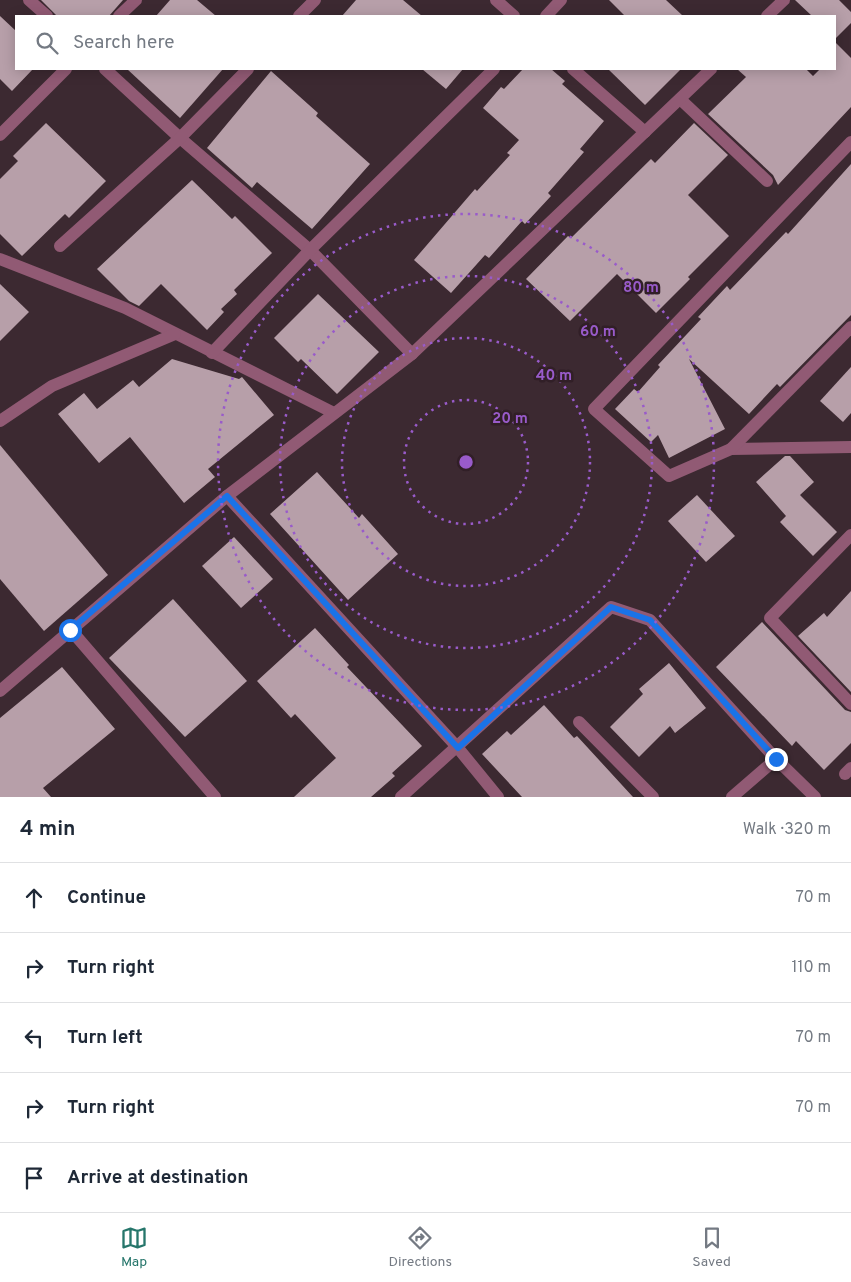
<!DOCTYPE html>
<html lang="en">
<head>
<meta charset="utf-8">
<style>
	:root { --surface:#fff; --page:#f6f6f7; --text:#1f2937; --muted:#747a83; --line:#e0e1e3; --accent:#26766b }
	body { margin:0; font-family:Overpass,sans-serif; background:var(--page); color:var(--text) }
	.stop { position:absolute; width:15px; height:15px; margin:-11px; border:4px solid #1a73e8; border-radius:50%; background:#fff }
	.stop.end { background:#1a73e8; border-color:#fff; box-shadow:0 1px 5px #0008 }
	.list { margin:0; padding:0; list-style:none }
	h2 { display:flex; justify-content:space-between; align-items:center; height:65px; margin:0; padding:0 20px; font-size:21px }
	h2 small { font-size:16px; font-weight:400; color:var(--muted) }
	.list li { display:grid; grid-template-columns:32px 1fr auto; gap:15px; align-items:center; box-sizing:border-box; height:70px; padding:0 20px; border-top:1px solid var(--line) }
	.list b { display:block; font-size:19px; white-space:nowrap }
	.list em { font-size:16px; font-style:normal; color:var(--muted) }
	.icon { flex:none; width:28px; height:28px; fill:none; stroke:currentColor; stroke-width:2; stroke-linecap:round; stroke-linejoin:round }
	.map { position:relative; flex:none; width:851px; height:797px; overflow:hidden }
	.search { position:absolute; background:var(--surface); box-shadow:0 2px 12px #0003; left:15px; right:15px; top:15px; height:55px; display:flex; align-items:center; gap:12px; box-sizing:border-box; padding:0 18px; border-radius:0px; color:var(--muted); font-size:19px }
	.sheet { height:415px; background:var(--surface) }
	nav { display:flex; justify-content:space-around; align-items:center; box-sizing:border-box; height:70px; border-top:1px solid var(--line); background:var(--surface); font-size:14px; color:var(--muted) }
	nav a { display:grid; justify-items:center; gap:2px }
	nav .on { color:var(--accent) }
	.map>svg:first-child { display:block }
	.building { fill:#b79fa9 }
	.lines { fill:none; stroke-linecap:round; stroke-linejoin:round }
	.minor { stroke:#915a74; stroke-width:12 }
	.route { stroke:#1a73e8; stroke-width:6 }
	.ring { fill:none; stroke:#995bca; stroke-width:2.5; stroke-dasharray:2.5 5 }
	.centre { fill:#995bca; stroke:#311f27; stroke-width:2.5 }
	.ring-label { font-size:15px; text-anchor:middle; font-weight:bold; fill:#995bca; stroke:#311f27; stroke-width:5; stroke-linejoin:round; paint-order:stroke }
</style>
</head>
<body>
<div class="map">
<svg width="851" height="797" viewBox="0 0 851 797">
	<rect width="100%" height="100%" fill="#3c2931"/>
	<g class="building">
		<polygon points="41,0 123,0 109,16 57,16"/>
		<polygon points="170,0 197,0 216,16 156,16"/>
		<polygon points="356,0 403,0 422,16 342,16"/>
		<polygon points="609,0 666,0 683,16 625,16"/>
		<polygon points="795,0 839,0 851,12 851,23 835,39 835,16 812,16"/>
		<polygon points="0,16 16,31 16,69 33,69 12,91 0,79"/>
		<polygon points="835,42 851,58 851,107 778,185 773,175 708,114 746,77 737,69 806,69 813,76 820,69 835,69"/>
		<polygon points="127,69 223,69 180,118"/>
		<polygon points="422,69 463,69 446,89"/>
		<polygon points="523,69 551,69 565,81 562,84 604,121 580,149 584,152 548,193 551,196 525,224 522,221 489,258 485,255 451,293 414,260 475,189 477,191 510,155 507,153 519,140 483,108 501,87 504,89"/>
		<polygon points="608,69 681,69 645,105"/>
		<polygon points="271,71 318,113 316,116 370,164 312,229 257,182 252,188 207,148"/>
		<polygon points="46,123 106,181 69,218 65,214 22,256 0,234 0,179 18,161 13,156"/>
		<polygon points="694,123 728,155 688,195 729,236 688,277 690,279 656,313 617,274 570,321 526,279 568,236 571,238 651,159 655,163"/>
		<polygon points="851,164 851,315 780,387 777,384 749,414 689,359 725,429 669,458 658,435 651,442 615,409 634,389 638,392 660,367 658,365 701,319 698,317 727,286 730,290 786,232 788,234"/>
		<polygon points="192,180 232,219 235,216 272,253 234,290 237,294 221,309 224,312 207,330 161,284 139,306 129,301 97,269"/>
		<polygon points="0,284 29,312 0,341"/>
		<polygon points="318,294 379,352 337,394 301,359 298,362 274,338"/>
		<polygon points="172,359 239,379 242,377 274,415 208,469 215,477 184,503 130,437 99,463 58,414 84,393 97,409 133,380 139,387"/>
		<polygon points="851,367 851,413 843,422 820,401"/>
		<polygon points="0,445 108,575 44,631 0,579"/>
		<polygon points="785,456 790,456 814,482 800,495 837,532 813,556 780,522 786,516 756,482"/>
		<polygon points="317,472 359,518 362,514 398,554 348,600 270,514"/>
		<polygon points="697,495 735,536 706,562 668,521"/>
		<polygon points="234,537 273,579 241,608 202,566"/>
		<polygon points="851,591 851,692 798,636 824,613 827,617"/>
		<polygon points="173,599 247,681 185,737 109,658"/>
		<polygon points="762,622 845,710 851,712 851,743 824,770 796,741 792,746 716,667"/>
		<polygon points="315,628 349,665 347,667 422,746 392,773 395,776 371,797 294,797 336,758 295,714 291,718 257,681"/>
		<polygon points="669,663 706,708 675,733 670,726 639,757 610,727 643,694 639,689"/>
		<polygon points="62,667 115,729 43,788 51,797 0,797 0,718"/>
		<polygon points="544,705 574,738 577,736 633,797 522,797 482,754 507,731 511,735"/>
	</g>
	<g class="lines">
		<g class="minor">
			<polyline points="29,0 47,16"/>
			<polyline points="496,0 514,16"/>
			<polyline points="119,16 136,0"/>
			<polyline points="299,16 315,0"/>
			<polyline points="546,16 561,0"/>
			<polyline points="767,16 784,0"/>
			<polyline points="105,69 180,138 310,250 412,354"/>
			<polyline points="573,69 645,132"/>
			<polyline points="680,99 767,181"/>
			<polyline points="0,135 66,69"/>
			<polyline points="851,142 594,409 669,476 731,449 851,447"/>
			<polyline points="60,246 180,138 248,69"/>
			<polyline points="0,259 125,308 334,413"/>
			<polyline points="212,353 310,250 494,69"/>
			<polyline points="0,421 52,386 175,334"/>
			<polyline points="731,449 851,327"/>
			<polyline points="227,496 458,748 498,797"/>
			<polyline points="851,535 770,618 851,704"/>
			<polyline points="70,629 215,797"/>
			<polyline points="0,691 227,496 412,354 711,69"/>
			<polyline points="579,722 653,797"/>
			<polyline points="845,774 851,768"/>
			<polyline points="401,797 611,607 650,620 776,759 815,797"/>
			<polyline points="732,797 776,759"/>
		</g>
	</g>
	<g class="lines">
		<polyline class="route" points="70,630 227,496 458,748 611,607 650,620 776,759"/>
	</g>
	<g class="ring">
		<circle cx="466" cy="462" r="62"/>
		<circle cx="466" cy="462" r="124"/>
		<circle cx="466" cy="462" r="186"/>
		<circle cx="466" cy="462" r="248"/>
	</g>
	<circle cx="466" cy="462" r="8" class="centre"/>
	<g class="ring-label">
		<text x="641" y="292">80 m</text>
		<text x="598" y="336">60 m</text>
		<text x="554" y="380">40 m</text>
		<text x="510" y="423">20 m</text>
	</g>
</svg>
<div class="stop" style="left:70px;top:630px"></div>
<div class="stop end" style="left:776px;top:759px"></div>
<div class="search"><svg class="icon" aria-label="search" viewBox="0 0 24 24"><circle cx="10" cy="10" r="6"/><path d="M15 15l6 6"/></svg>Search here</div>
</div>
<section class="sheet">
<h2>4 min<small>Walk · 320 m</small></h2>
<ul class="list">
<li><svg class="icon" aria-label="ahead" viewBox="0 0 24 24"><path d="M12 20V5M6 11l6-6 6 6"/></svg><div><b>Continue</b></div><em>70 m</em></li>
<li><svg class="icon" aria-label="right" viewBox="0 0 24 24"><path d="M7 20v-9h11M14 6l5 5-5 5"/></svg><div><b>Turn right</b></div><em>110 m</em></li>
<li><svg class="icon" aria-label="left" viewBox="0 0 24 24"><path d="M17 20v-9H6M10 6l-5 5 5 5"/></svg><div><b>Turn left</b></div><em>70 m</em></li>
<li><svg class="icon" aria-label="right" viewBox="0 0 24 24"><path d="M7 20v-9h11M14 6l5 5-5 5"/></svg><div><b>Turn right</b></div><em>70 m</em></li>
<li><svg class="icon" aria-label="arrive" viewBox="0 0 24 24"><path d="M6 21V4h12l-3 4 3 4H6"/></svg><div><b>Arrive at destination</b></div></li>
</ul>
</section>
<nav>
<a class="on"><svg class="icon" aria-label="map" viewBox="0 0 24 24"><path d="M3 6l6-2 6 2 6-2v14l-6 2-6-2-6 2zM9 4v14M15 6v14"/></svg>Map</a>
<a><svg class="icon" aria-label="directions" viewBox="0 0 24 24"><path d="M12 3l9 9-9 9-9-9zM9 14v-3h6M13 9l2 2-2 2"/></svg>Directions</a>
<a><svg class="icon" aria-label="saved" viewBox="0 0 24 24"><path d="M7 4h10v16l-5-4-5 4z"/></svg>Saved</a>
</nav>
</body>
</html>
